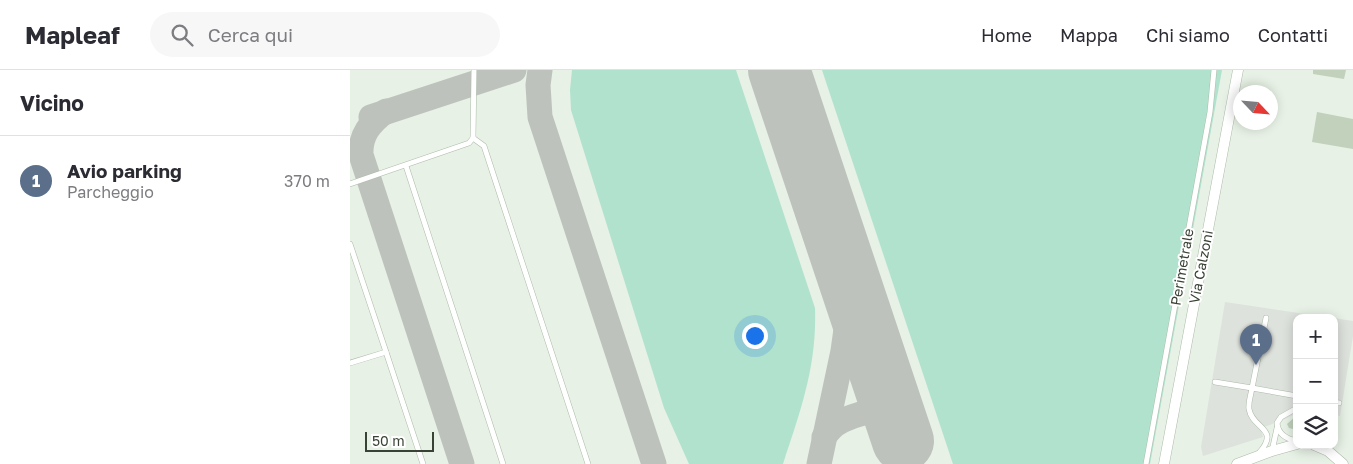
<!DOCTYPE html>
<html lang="it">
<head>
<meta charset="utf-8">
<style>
	:root { --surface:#fff; --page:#f7f7f7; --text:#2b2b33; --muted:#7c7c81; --line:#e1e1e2; --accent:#677f2e }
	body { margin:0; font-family:"Golos Text",sans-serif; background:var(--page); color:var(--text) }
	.controls { position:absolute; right:15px; bottom:15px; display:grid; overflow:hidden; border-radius:10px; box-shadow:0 2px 12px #0003 }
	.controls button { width:45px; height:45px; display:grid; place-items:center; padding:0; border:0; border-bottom:1px solid var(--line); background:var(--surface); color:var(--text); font:25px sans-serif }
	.compass { position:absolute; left:883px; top:15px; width:45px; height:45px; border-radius:50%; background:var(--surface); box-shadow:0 2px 12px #0003; rotate:116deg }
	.scale { position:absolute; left:15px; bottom:12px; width:69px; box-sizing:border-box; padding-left:5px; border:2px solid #394335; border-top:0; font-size:14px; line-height:18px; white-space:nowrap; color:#394335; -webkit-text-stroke:4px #fff; paint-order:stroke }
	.you { position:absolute; left:404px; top:265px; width:18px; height:18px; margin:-12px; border:4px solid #fff; border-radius:50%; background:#1a73e8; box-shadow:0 0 0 8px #1a73e833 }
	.badge { display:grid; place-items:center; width:32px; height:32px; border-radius:50%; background:var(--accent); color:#fff; font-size:16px; font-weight:700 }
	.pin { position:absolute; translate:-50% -41px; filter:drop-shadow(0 1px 2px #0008) }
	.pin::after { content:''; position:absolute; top:26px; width:18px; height:15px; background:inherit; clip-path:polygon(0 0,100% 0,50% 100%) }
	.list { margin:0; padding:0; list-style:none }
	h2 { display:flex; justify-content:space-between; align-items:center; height:65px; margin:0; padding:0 20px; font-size:21px }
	h2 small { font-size:16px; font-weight:400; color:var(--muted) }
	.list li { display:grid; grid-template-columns:32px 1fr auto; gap:15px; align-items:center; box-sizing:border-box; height:90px; padding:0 20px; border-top:1px solid var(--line) }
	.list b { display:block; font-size:19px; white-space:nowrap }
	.list p { margin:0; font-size:16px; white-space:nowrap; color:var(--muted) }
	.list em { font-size:16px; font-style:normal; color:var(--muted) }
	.icon { flex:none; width:28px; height:28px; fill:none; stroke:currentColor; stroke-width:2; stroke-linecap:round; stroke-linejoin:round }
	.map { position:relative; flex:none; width:1003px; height:394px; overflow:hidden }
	header { display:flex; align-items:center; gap:30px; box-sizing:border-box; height:70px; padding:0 25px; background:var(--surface); border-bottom:1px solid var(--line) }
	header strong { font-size:24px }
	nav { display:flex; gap:28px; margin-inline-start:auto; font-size:18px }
	.search { width:350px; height:45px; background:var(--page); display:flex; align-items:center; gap:12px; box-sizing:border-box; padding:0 18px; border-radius:28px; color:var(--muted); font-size:19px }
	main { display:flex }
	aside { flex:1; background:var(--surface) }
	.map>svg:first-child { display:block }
	.green { fill:#b1e2ce }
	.parking { fill:#dee2dd }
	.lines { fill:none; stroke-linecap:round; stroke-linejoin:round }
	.taxiway { stroke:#bec2bc; stroke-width:25 }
	.runway { stroke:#bec2bc; stroke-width:62 }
	.building { fill:#c1d1bc }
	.lane-casing { stroke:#adbba9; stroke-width:6 }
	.street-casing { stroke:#adbba9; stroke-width:11 }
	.lane { stroke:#fff; stroke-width:5 }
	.street { stroke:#fff; stroke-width:10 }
	.labels { text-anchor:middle; stroke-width:4; stroke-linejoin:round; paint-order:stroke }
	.street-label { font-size:14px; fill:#394335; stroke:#fff }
</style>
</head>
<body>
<header>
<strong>Mapleaf</strong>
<div class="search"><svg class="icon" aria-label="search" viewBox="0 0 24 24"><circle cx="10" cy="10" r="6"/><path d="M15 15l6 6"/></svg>Cerca qui</div>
<nav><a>Home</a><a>Mappa</a><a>Chi siamo</a><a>Contatti</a></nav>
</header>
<main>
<aside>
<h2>Vicino<small></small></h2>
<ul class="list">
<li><span class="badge" style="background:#5c6f8a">1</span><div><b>Avio parking</b><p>Parcheggio</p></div><em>370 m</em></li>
</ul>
</aside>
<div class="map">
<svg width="1003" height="394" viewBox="0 0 1003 394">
	<rect width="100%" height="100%" fill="#e7f1e5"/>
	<g class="green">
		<path d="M 222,0 L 386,0 L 465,238 C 467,296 451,339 433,394 L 339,394 L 314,338 L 221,40 L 220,20 Z"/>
		<polygon points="472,0 872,0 800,394 603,394"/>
	</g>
	<g class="parking">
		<polygon points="875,232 982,248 947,248 947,343 931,351 911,358 913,367 853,386 851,377"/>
		<polygon points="984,248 1003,251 1003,266 990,346 984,345"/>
	</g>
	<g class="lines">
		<g class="taxiway">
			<polyline points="190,0 188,15 190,47 304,394"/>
			<path d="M 36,41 C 20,53 10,65 11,85 L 112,394"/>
			<polyline points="21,47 164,0"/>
			<path d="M 474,367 C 478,362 482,356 488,353 C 513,338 533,349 532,311"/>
			<polyline points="469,394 493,281 497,252 497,229 495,200"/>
		</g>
		<polyline class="runway" points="429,0 553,371"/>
	</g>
	<g class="building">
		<polygon points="963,0 996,0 994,9 963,4"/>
		<polygon points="967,42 1003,49 1003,79 962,72"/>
		<polygon points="947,345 947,360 939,358 937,354"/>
	</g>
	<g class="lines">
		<defs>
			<g id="lane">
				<polyline points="123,68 134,76 238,394"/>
				<polyline points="56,96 153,394"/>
				<polyline points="0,114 119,73 123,68 124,0"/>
				<polyline points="0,174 36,282"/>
				<polyline points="0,293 36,282 73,394"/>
				<polyline points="865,312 902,318 916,248"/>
				<polyline points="984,332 989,333"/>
				<path d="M 947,338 L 931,347 L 927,353 C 928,364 936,369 947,371"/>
				<polyline points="922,381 927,358"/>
				<path d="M 909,383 C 931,358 902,359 899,339 C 898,332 901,325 902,318 L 947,326"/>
				<polyline points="796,394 860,42 864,0"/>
			</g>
			<g id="street">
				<polyline points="964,375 978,381 993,394"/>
				<polyline points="814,394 888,0"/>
				<polyline points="887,394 922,381 947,374"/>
			</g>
		</defs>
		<use href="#lane" class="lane-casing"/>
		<use href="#street" class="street-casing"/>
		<use href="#lane" class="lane"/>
		<use href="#street" class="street"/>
	</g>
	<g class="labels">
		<g class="street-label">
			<text transform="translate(832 197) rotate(-80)" y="5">Perimetrale</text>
			<text transform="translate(851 197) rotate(-79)" y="5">Via Calzoni</text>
		</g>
	</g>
</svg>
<div class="controls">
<button>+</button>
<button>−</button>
<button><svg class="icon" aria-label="layers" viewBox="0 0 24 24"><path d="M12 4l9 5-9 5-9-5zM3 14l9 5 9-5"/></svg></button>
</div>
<svg class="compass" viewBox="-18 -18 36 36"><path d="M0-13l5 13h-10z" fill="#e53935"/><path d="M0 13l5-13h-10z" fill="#7c7c81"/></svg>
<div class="scale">50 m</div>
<div class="you"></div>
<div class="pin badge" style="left:906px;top:295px;background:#5c6f8a">1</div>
</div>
</main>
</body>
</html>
